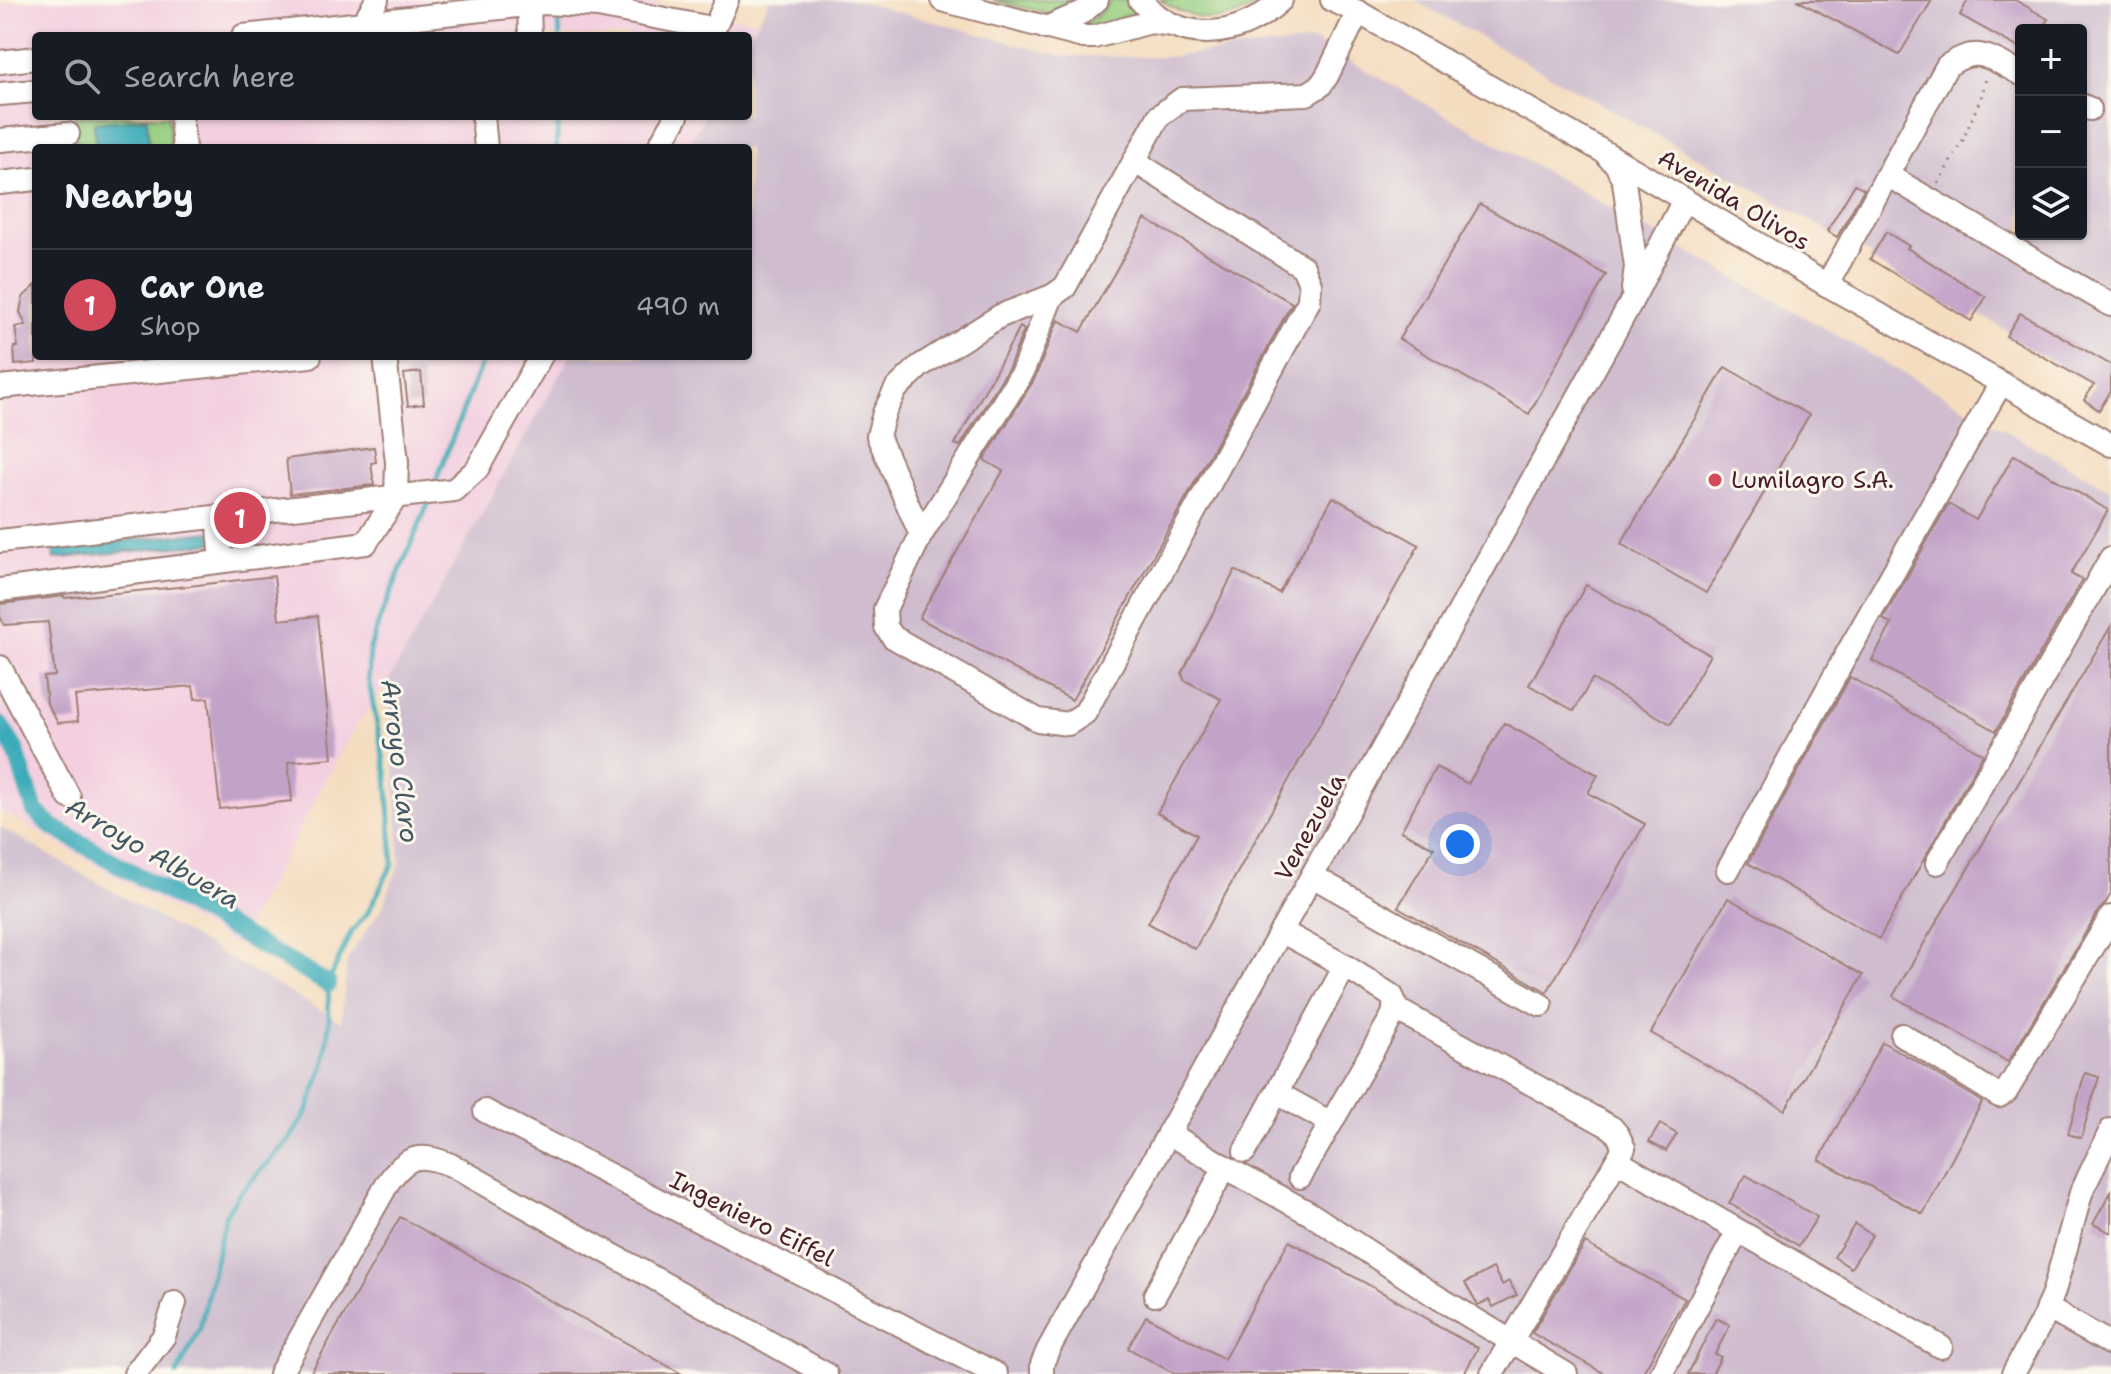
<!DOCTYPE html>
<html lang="en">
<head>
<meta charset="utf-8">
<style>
	:root { --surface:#171b24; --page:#242831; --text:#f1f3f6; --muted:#9ea1a6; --line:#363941; --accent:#d1495b }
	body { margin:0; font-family:"Shantell Sans",sans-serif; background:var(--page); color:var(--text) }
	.controls { position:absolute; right:24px; top:24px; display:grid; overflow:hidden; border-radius:8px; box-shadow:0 2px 6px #0004 }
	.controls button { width:72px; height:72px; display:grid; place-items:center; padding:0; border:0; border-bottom:2px solid var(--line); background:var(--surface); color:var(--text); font:40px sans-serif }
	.you { position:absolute; left:1460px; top:844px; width:28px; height:28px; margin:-20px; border:6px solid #fff; border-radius:50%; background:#1a73e8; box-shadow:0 0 0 12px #1a73e833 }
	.badge { display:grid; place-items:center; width:52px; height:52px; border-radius:50%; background:var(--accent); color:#fff; font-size:26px; font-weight:700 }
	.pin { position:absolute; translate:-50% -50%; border:4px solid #fff; box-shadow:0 2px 8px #0006 }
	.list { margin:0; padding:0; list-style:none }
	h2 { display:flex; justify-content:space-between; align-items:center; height:104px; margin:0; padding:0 32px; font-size:34px }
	h2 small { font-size:26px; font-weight:400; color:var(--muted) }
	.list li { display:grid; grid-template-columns:52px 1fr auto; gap:24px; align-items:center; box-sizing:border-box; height:112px; padding:0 32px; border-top:2px solid var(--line) }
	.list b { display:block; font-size:30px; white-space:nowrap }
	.list p { margin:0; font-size:26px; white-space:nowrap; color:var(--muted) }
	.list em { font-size:26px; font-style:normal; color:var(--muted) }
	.icon { flex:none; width:44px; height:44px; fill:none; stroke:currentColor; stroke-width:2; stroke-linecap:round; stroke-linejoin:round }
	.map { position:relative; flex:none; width:2111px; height:1374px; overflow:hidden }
	.search { position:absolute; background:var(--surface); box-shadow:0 2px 6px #0004; left:32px; top:32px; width:720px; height:88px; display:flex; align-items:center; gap:20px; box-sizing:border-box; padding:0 28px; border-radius:8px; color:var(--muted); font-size:30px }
	.panel { position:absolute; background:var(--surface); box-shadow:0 2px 6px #0004; left:32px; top:144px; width:720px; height:216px; border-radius:8px }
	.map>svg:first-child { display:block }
	.built { fill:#f3cfe0 }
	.industrial { fill:#cfbdcf; fill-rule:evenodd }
	.green { fill:#96ce81; stroke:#707656; stroke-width:2 }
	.water { fill:#3babb9; stroke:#426572; stroke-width:2 }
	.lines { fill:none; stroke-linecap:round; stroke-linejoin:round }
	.stream { stroke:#3babb9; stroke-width:5 }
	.canal { stroke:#3babb9; stroke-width:18 }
	.building { fill:#c2a3c8 }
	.minor-casing { stroke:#9f7e75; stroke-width:26 }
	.path { stroke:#9f7e75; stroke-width:3; stroke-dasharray:2 6; stroke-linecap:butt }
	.minor { stroke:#fff; stroke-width:22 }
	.poi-dot { fill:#d1495b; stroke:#fbf7ec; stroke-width:3 }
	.labels { text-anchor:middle; stroke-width:6; stroke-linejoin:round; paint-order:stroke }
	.street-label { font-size:24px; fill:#4a1f2b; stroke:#fbf7ec }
	.poi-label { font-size:24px; fill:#4a1f2b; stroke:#fbf7ec; text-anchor:start }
	.water-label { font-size:26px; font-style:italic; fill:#445764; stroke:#fbf7ec }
</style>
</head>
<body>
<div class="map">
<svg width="2111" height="1374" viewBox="0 0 2111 1374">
	<rect width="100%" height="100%" fill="#fbf7ec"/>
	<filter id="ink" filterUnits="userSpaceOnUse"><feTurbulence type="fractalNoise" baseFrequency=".0125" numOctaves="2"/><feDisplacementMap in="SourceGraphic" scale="16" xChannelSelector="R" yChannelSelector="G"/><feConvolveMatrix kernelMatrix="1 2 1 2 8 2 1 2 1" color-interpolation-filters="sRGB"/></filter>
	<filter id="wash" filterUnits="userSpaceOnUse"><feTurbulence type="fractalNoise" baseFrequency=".006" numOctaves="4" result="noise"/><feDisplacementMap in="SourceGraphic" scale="32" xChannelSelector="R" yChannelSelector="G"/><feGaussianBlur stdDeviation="1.8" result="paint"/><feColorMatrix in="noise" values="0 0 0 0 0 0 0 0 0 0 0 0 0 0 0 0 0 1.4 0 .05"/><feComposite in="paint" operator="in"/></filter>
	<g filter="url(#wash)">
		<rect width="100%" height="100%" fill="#f4ddbf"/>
		<polygon class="built" points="37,0 624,0 758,21 748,39 748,36 36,36 36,116 705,116 687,148 36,148 36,356 570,356 389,681 353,730 236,946 0,810 0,4"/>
		<g class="industrial">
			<polygon points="770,0 853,0 1061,56 1166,57 1314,41 2111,490 2111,1374 0,1374 0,827 341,1022 347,960 384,904 400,862 389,681 570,356 748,356 748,148 687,148 705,116 748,116 748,39"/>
			<path d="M 1414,0 L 2111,0 L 2111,388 ZM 2021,30 L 2081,30 L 2081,234 L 2021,234 Z"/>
		</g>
		<g class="green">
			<polygon points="992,0 1089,0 1069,12 1051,14"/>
			<polygon points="1112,0 1130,0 1139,13 1122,17 1100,27 1076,29 1097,16"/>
			<path d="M 1160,0 L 1264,0 C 1229,27 1195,24 1160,0 Z"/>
			<polygon points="74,116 168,116 171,148 77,148"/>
		</g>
		<g class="water">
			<polygon points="147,118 149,148 96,148 94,123"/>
			<polygon points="211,532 213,543 54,559 53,547"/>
		</g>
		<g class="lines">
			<g class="stream">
				<polyline points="557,9 560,36"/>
				<polyline points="556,148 559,116"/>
				<polyline points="434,486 484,356"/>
				<polyline points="177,1374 200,1328 225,1216 238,1195 290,1139 308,1110 325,1061 329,1022 328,984 350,934 368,912 393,863 387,776 368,678 370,648 381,616 430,499"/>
			</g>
			<polyline class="canal" points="0,725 15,749 35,811 51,826 328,984"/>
		</g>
		<g id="blocks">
			<g class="building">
				<polygon points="1797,0 1932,0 1899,55"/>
				<polygon points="1968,0 2015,0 2048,19 2041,30 2021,30 2021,49 1960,15"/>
				<polygon points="1855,184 1864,189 1837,237 1827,231"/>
				<polygon points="1480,204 1606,275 1529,414 1399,339"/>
				<polygon points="1145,219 1292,303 1196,480 1072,700 919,618 1003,471 984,460 1034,380 1058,320 1081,332"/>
				<polygon points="1886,232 1909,246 1907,248 1986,297 1971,321 1870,259"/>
				<polygon points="36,285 36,363 15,365 14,347 18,347 15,327 26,325 20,312 23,297"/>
				<polygon points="2020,313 2111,365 2111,391 2099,410 2084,400 2094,385 2006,336"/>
				<polygon points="1020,327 1024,330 1009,367 960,446 955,444"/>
				<polygon points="1725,367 1809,415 1706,593 1621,544"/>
				<polygon points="421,372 424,404 408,406 404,374"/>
				<polygon points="374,447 376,462 371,463 374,485 290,494 286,459"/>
				<polygon points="2014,455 2108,510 2071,574 2082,580 1996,731 1872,660 1892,624 1883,619 1948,504 1976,520"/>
				<polygon points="1333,497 1419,545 1195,949 1148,923 1197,835 1157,813 1221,699 1184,680 1182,673 1235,570 1279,593"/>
				<polygon points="274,576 279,620 318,616 332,758 288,762 292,801 220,809 208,698 195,699 193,686 75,696 78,721 58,723 47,704 44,677 55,676 48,622 4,625 0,616 0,604 64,596 65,598 189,586"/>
				<polygon points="1586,585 1710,655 1671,724 1592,679 1574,711 1529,685"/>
				<polygon points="2111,626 2111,894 2105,904 2099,910 2008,1062 1893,996"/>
				<polygon points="1850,677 1983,754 1879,939 1748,863"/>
				<polygon points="1504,723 1598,775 1588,793 1645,824 1547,992 1398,907 1434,848 1401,831 1436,767 1468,784"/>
				<polygon points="1728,898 1863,975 1785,1110 1651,1033"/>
				<polygon points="1882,1042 1916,1061 1982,1102 1923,1214 1819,1160"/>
				<polygon points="2085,1073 2099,1077 2081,1138 2068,1134"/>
				<polygon points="1660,1124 1677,1134 1666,1151 1649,1142"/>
				<polygon points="1746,1175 1817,1217 1799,1246 1729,1203"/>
				<polygon points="2111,1192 2111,1233 2093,1224"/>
				<polygon points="400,1217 682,1374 310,1374"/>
				<polygon points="1855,1224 1872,1235 1851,1268 1834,1257"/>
				<polygon points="1289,1241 1389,1296 1431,1321 1430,1322 1478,1348 1464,1374 1175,1374 1128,1348 1146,1316 1224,1359"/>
				<polygon points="1585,1243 1685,1299 1642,1374 1605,1374 1532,1333"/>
				<polygon points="1493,1268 1502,1285 1509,1281 1517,1295 1493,1307 1489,1300 1478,1305 1465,1283"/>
				<polygon points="1716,1318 1730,1325 1715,1354 1721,1357 1712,1374 1688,1374"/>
			</g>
		</g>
	</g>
	<g filter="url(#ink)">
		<use href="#blocks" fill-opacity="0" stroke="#9f7e75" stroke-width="2"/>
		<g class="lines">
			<defs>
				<g id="minor">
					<polyline points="942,0 1083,37 1094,37 1151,22 1173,25"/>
					<path d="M 1140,0 C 1181,46 1239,39 1281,0"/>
					<polyline points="1332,0 1358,12 1604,152 1827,285 2111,445"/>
					<polyline points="529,5 530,36"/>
					<polyline points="363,23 545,3 598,6 701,26 713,31 714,36"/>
					<polyline points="1046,28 1083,12 1097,0"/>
					<polyline points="713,31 727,0"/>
					<polyline points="243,36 363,23 377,0"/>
					<polyline points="0,62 36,58"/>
					<polyline points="0,94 36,91"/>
					<polyline points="2081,105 2090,109"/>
					<polyline points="181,116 184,148"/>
					<polyline points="483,116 486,148"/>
					<polyline points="0,140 68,134"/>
					<polyline points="658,148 677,116"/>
					<polyline points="1609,158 1616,164 1624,182 1636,267 1633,289"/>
					<polyline points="1134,161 1303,267 1310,284 1309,301 1085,713 1068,724 1038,720 893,637 886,627 885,609 921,535 878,436 884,413 896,389 920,366 1000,316 1052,296 1065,287 1159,116 1182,99 1307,94 1320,86 1327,76 1358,12"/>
					<polyline points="1887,175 2111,305"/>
					<polyline points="0,183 36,179"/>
					<path d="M 1827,285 L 1947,66 C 1978,44 1990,58 2021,74"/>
					<polyline points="0,387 310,356"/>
					<polyline points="218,517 222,561"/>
					<polyline points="921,535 1022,373 1052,296"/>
					<polyline points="0,541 454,490 477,469 541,356"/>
					<polyline points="0,590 366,543 396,497 397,462 385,356"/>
					<polyline points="0,667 69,797"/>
					<polyline points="1937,863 2111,558"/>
					<polyline points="1728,870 1844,659 2001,383"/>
					<polyline points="1312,876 1541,1005"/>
					<polyline points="1394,1008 1612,1128 1618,1135 1624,1148 1492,1374"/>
					<polyline points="1902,1035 1999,1096 2006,1092 2111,917"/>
					<polyline points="1277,1093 1331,1123"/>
					<polyline points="485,1111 996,1374"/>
					<polyline points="1168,1133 1225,1167 1309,1213 1434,1295 1566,1374"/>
					<polyline points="1245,1151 1345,966 1281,931"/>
					<polyline points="1617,1161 1941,1347"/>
					<polyline points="1300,1177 1393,1015 1395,1004 1392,996 1345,966"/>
					<polyline points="1155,1295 1225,1167"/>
					<polyline points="2047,1308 2111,1344"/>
					<polyline points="135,1374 164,1336 175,1303"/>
					<path d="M 280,1374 L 389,1181 C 409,1154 420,1153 451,1165 L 826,1374"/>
					<polyline points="1042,1374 1042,1364 1048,1350 1629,306 1684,200"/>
					<polyline points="1661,1374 1738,1231"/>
					<polyline points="2013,1374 2044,1317 2054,1291 2081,1193 2111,1130"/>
				</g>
			</defs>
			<use href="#minor" class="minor-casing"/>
			<polyline class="path" points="1938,183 1962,142 1982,95 1986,78"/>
			<use href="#minor" class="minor"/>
		</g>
	</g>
	<circle class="poi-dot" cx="1715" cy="480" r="8"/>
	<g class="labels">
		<g class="street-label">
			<text transform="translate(1734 200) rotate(31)" y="8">Avenida Olivos</text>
			<text transform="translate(1310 827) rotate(-61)" y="8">Venezuela</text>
			<text transform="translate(752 1219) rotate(27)" y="8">Ingeniero Eiffel</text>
		</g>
		<g class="poi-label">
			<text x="1731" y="488">Lumilagro S.A.</text>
		</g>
		<g class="water-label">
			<text transform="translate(400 761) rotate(83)" y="9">Arroyo Claro</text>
			<text transform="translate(153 853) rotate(30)" y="9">Arroyo Albuera</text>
		</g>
	</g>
</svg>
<div class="controls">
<button>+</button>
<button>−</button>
<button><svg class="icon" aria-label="layers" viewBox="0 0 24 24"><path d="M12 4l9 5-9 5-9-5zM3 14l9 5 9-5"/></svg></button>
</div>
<div class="you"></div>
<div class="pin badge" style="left:240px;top:518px">1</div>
<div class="search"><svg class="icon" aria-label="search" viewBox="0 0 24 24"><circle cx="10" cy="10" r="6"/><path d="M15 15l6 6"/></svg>Search here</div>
<section class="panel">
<h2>Nearby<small></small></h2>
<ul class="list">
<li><span class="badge">1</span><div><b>Car One</b><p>Shop</p></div><em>490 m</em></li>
</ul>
</section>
</div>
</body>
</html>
